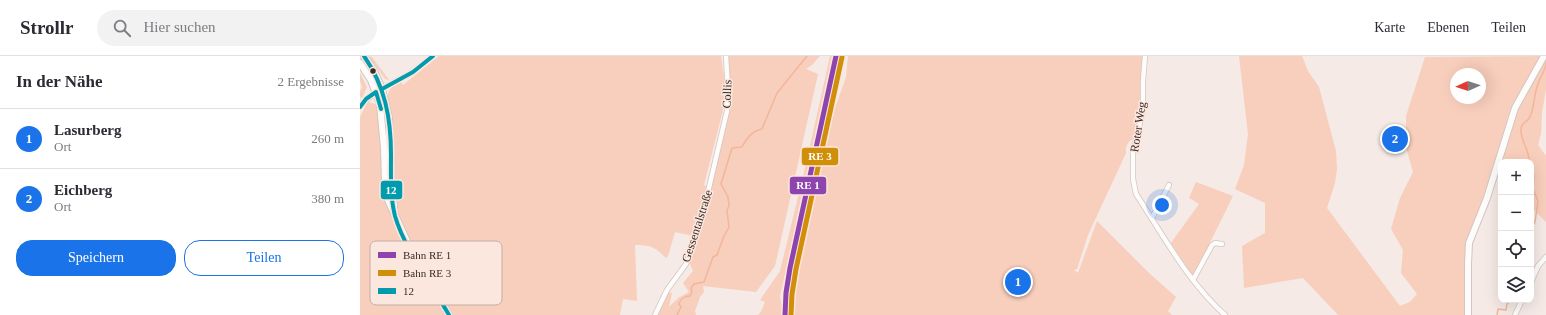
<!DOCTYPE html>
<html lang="de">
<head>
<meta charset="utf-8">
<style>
	:root { --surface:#fff; --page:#f2f2f3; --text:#2b2b33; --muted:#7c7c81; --line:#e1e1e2; --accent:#1a73e8 }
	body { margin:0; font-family:"Times New Roman",serif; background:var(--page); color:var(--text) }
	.controls { position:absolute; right:12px; bottom:12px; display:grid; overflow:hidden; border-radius:8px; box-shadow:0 4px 16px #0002 }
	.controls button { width:36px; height:36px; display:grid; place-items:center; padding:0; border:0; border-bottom:1px solid var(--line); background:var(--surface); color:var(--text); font:20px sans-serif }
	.compass { position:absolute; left:1090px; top:12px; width:36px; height:36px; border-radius:50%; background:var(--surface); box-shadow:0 4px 16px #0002; rotate:267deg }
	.you { position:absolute; left:802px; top:149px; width:14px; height:14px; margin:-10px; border:3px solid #fff; border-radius:50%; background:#1a73e8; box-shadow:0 0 0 6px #1a73e833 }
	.badge { display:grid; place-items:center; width:26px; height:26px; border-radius:50%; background:var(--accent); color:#fff; font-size:13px; font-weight:700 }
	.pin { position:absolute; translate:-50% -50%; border:2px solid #fff; box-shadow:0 1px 4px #0006 }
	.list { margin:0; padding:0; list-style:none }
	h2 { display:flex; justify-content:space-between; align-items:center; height:52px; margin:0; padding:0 16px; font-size:17px }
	h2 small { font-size:13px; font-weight:400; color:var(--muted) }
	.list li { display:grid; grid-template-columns:26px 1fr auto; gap:12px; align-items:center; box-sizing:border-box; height:60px; padding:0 16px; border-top:1px solid var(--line) }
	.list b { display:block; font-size:15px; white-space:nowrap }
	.list p { margin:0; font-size:13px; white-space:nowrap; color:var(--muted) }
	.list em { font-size:13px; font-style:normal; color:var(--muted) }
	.actions { display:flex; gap:8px; padding:12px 16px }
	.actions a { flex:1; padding:9px 0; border:1px solid var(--accent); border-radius:16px; text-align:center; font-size:14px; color:var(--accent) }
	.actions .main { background:var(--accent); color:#fff }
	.icon { flex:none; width:22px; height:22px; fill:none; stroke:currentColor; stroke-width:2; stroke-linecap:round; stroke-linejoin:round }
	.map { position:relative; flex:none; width:1186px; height:259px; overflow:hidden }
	header { display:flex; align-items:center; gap:24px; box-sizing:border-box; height:56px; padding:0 20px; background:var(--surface); border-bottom:1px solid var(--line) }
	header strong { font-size:19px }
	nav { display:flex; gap:22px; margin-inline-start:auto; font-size:14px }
	.search { width:280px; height:36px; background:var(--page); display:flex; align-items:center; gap:10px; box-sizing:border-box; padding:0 14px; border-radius:22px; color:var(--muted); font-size:15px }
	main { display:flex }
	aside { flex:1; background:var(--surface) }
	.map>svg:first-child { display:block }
	.green { fill:#f8cebc; fill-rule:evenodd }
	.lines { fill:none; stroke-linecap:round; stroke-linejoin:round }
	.stream { stroke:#f3b69a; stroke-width:1.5 }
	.minor-casing { stroke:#d1c6c1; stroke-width:6 }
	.major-casing { stroke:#d1c6c1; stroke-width:8 }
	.minor { stroke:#fefcfb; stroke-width:4.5 }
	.major { stroke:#fefcfb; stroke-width:6 }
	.bus-1-casing { stroke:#fce7de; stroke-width:7 }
	.bus-1 { stroke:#009bac; stroke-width:4 }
	.rail-1-casing { stroke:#fce7de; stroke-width:8 }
	.rail-2-casing { stroke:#fce7de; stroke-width:8 }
	.rail-1 { stroke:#8e44ad; stroke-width:5 }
	.rail-2 { stroke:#d18e08; stroke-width:5 }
	.bus-dot { fill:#392c27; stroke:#fce7de; stroke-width:1.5 }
	.labels { text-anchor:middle; stroke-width:3; stroke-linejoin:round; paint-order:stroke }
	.street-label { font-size:12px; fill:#392c27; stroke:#fce7de }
	.key { fill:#fce7de; stroke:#c2afa7; stroke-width:1 }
	.key-label { font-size:11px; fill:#392c27 }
	.line-badge { stroke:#fce7de; stroke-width:1.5 }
	.badge-label { font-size:11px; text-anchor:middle; font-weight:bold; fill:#fff }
</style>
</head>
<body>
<header>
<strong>Strollr</strong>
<div class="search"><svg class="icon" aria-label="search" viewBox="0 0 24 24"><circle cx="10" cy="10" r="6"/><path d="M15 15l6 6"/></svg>Hier suchen</div>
<nav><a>Karte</a><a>Ebenen</a><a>Teilen</a></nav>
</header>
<main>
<aside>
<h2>In der Nähe<small>2 Ergebnisse</small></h2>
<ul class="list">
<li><span class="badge">1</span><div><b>Lasurberg</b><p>Ort</p></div><em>260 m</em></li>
<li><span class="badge">2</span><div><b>Eichberg</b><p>Ort</p></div><em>380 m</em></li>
</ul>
<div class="actions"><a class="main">Speichern</a><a>Teilen</a></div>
</aside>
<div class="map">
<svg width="1186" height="259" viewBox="0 0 1186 259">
	<rect width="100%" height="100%" fill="#f5eae5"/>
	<g class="green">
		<polygon points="6,0 12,1 29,24 25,23 14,7 13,7"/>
		<path d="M 79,0 L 361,0 L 365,28 L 364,50 L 344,129 L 346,130 L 342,153 L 333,180 L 315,176 L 308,200 L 306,202 C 295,191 291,189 275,189 L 277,245 L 263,243 L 260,259 L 91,259 C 71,224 44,187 36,147 C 31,123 34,98 32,74 C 31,64 25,42 29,35 C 32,30 37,28 41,26 L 43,29 Z"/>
		<polygon points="368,0 460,0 452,9 446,13 458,18 415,210 396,236 343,230 344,236 340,241 335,255 336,259 297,259 308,236 312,237 309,251 318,242 329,236 323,227 333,215 329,206 346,159 355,112 369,52 371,35"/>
		<polygon points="470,0 475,0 468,36 420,240 422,249 422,259 398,259 401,256 405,246 400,244 420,215 445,112"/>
		<path d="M 488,0 L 784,0 L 781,55 L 774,82 C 768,86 765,89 766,97 L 728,179 L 717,213 L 714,214 L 718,217 L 737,165 L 789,217 L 816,241 L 808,255 L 812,259 L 428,259 L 431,219 L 467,56 L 474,55 L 486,21 Z"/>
		<path d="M 879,0 L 942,0 L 948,15 L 959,31 L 976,95 L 977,113 L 975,127 L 967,152 L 1040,250 L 1050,246 L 1057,238 L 1041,217 L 1043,194 L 1031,173 L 1040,142 L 1053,116 L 1046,91 L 1046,60 L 1065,1 L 1181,0 L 1150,54 L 1128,136 L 1107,190 L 1106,259 L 978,259 L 943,222 L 884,232 L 882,190 L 905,177 L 905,147 L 875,133 L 884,109 L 888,78 ZM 1096,18 L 1120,18 L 1120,42 L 1096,42 Z"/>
		<polygon points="1186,3 1186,33 1182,57 1181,78 1178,89 1186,100 1186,166 1171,151 1171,106 1141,106 1141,122 1136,121 1155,59 1168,32"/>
		<polygon points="0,17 7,31 2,42 0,41 0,36 2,31 0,25"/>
		<path d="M 9,46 L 15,48 L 18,53 L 26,145 C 40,186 64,222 85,259 L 0,259 L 0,61 L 7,47 Z"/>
		<polygon points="836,126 873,140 833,221 811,187 839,148 829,142"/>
	</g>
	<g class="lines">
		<g class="stream">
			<path d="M 1169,106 C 1170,94 1160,85 1161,73 C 1161,67 1167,66 1170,61 C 1174,52 1174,40 1177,31 C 1179,22 1185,16 1186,7"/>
			<polyline points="1171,115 1174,119 1173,133 1178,145 1175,166 1171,172"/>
			<path d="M 317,259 L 321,251 L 319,248 C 321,242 324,240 330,240 L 332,236 L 331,232 L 334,228 L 344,226 L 353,201 L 357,199 L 364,180 L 369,171 L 367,155 L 369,149 L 368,141 L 361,128 L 372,92 L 382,91 C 387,82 392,75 402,73 L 417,37 L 447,0"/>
			<polyline points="1137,259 1138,253 1146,254 1147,248 1152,244"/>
		</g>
		<defs>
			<g id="minor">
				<path d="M 785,0 L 783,25 L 783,54 L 773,96 L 773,123 L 776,138 C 803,179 828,226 865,259"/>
				<path d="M 0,51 C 13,34 35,27 52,16 C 60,11 66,5 73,0"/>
				<polyline points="792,162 809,129"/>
				<polyline points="833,224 852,189 855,187 862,188"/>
				<polyline points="1171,226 1178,210 1186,201"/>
				<polyline points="295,259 307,234 326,208 344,153 367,55 368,34 366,0"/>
				<polyline points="1155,259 1162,244"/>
			</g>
			<g id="major">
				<polyline points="4,0 13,13 22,33 29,62 30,121 34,150"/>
				<polyline points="0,7 11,24 20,48 24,92 25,126 28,144 51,194 89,259"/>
				<polyline points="1108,259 1108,208 1109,187 1127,142 1155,52 1184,0"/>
			</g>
		</defs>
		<use href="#minor" class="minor-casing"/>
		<use href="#major" class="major-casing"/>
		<use href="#minor" class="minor"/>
		<use href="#major" class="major"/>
		<defs>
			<g id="bus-1">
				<path d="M 4,0 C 25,30 31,62 31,99 C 31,119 30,140 35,160 C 44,192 72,229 89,259"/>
				<polyline points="22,33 53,16 73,0"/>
				<polyline points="0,51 6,43 16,36 21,53"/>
			</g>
		</defs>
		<use href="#bus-1" class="bus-1-casing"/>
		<use href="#bus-1" class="bus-1"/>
		<defs>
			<polyline id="rail-1" points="425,259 426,237 430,212 476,0"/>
			<polyline id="rail-2" points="431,259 432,238 436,213 482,1"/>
		</defs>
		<use href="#rail-1" class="rail-1-casing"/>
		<use href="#rail-2" class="rail-2-casing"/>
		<use href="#rail-1" class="rail-1"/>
		<use href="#rail-2" class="rail-2"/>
	</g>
	<circle class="bus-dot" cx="13" cy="15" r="3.5"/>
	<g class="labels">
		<g class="street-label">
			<text transform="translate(367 38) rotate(-88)" y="4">Collis</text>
			<text transform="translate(778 71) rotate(-81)" y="4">Roter Weg</text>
			<text transform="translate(337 170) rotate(-72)" y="4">Gessentalstraße</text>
		</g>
	</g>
	<rect x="10" y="185" width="132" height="64" rx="6" class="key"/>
	<rect x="18" y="196" width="18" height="6" fill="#8e44ad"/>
	<rect x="18" y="214" width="18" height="6" fill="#d18e08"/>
	<rect x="18" y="232" width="18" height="6" fill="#009bac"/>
	<g class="key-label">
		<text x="43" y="203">Bahn RE 1</text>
		<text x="43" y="221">Bahn RE 3</text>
		<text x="43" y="239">12</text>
	</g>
	<g class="line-badge">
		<rect x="441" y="91" width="38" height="19" rx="4" fill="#d18e08"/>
		<rect x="429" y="120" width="38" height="19" rx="4" fill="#8e44ad"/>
		<rect x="20" y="124" width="23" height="20" rx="4" fill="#009bac"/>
	</g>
	<g class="badge-label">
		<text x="460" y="104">RE 3</text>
		<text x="448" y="133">RE 1</text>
		<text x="31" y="138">12</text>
	</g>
</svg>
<div class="controls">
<button>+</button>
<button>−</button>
<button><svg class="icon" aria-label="locate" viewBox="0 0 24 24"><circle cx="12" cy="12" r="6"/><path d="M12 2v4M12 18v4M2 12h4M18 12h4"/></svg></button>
<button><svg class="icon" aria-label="layers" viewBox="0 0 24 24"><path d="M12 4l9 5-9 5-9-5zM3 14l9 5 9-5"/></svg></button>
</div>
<svg class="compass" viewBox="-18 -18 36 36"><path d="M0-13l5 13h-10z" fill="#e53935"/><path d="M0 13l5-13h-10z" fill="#7c7c81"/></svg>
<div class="you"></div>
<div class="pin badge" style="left:658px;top:226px">1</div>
<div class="pin badge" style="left:1035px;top:83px">2</div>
</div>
</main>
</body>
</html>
